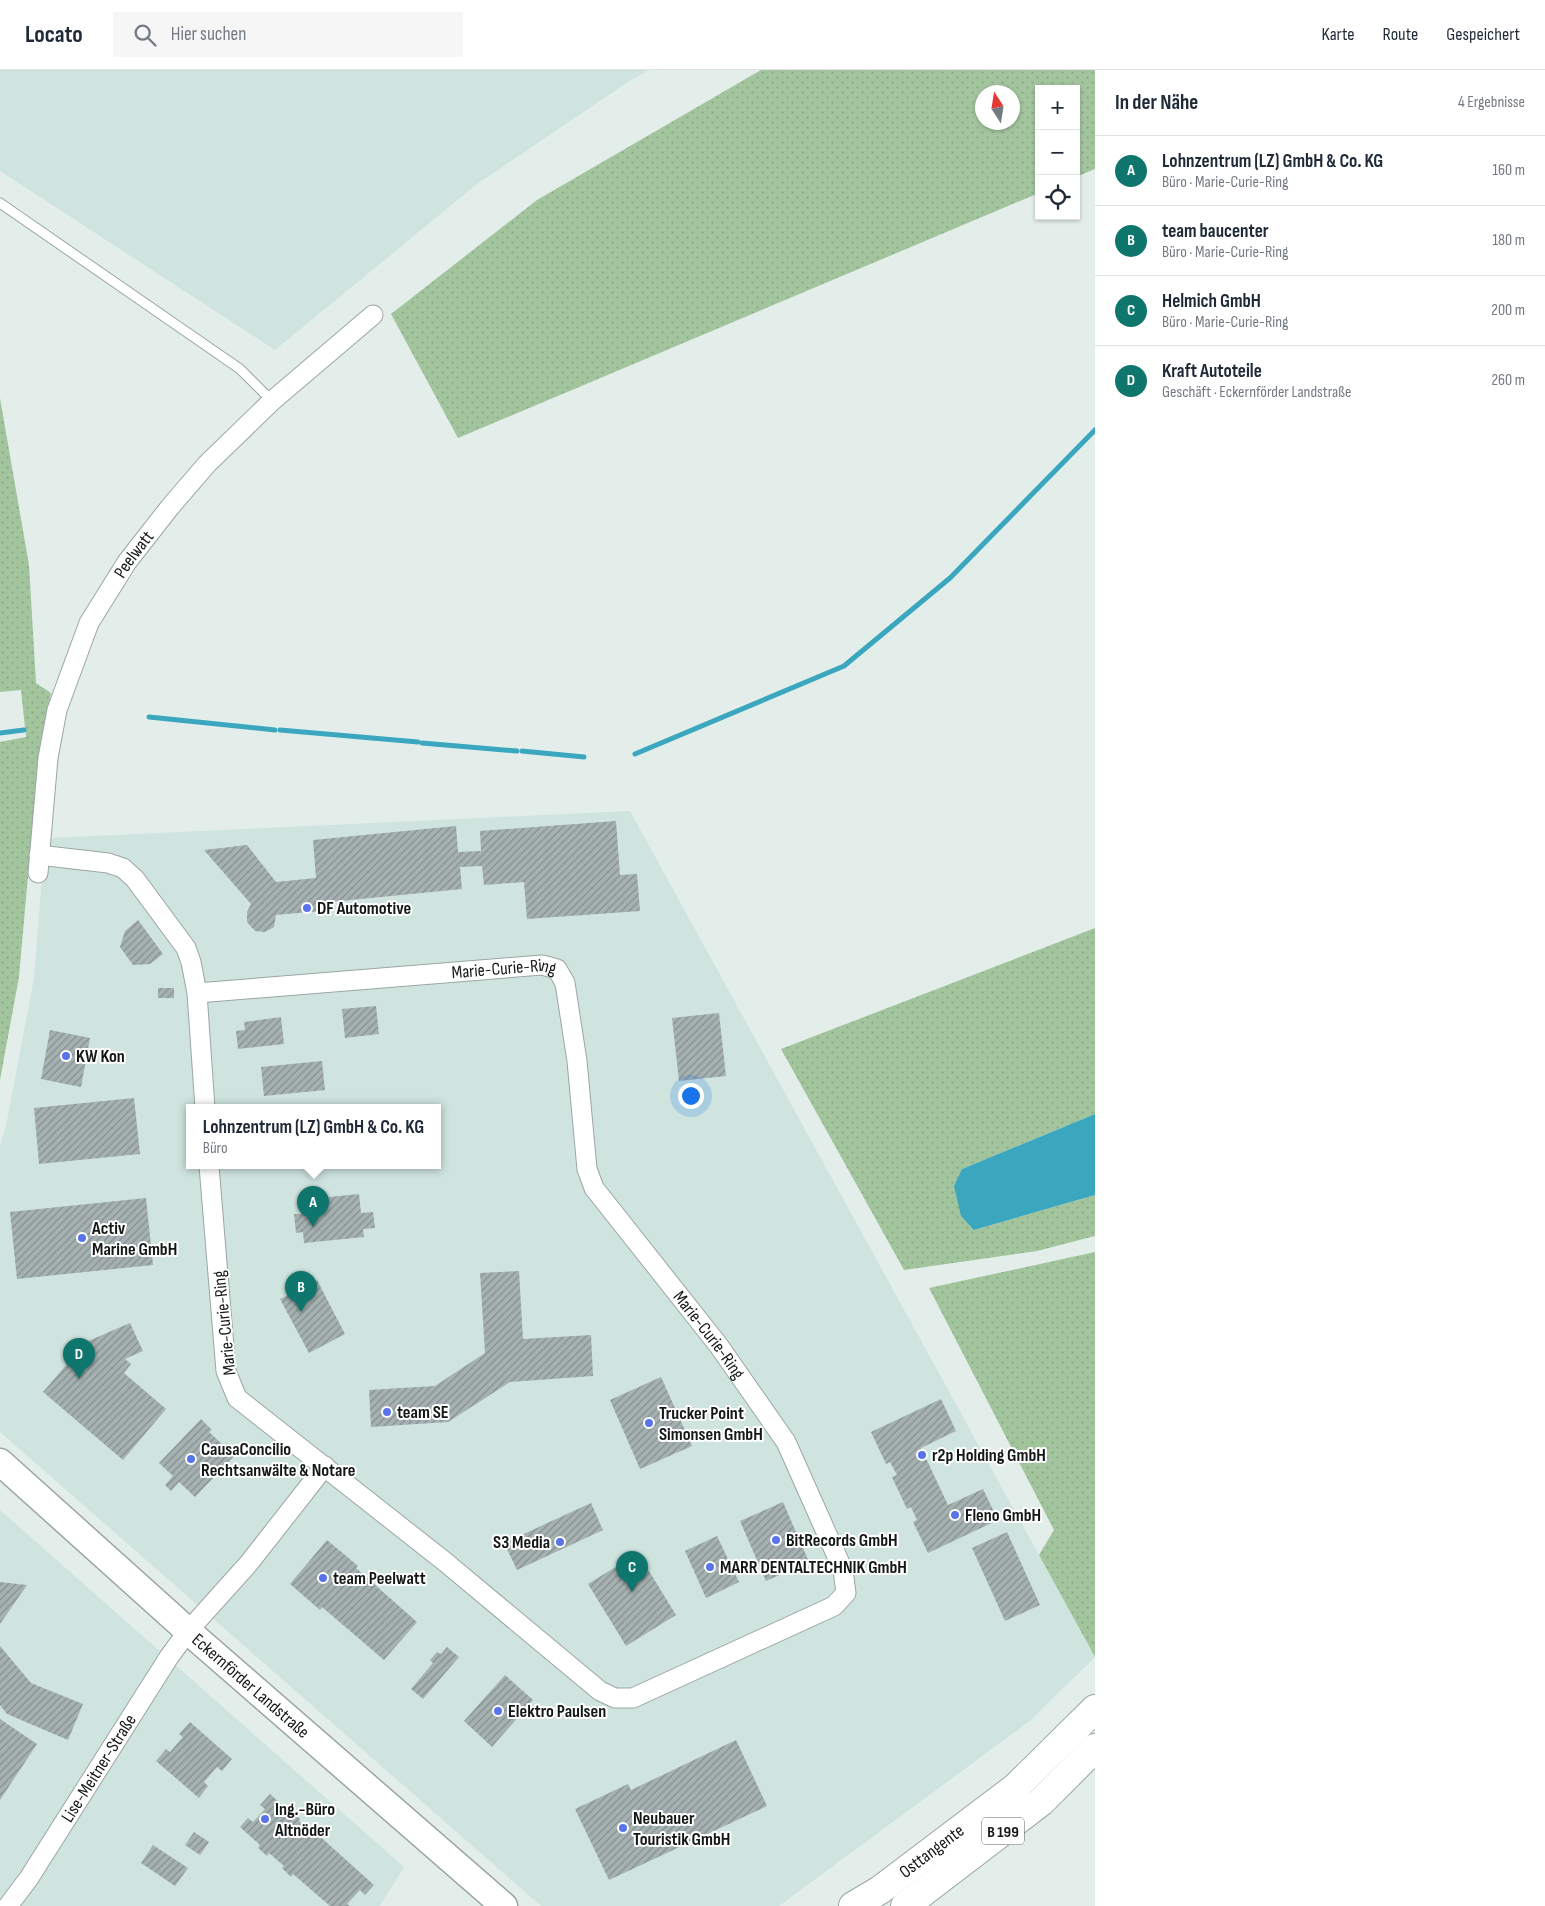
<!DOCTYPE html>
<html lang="de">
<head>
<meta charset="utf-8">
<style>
	:root { --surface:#fff; --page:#f6f6f7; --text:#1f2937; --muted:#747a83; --line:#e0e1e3; --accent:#0f766e }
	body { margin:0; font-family:"Sofia Sans Condensed",sans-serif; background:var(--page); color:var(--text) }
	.controls { position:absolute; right:15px; top:15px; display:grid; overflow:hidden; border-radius:0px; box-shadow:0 1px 4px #0004 }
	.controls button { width:45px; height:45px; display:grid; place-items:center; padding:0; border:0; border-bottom:1px solid var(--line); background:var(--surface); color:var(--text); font:25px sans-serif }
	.compass { position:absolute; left:975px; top:15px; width:45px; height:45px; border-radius:50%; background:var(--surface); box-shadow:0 1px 4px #0004; rotate:348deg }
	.you { position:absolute; left:690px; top:1025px; width:18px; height:18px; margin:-12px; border:4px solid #fff; border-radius:50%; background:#1a73e8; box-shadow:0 0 0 8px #1a73e833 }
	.badge { display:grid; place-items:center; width:32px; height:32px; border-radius:50%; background:var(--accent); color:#fff; font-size:16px; font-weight:700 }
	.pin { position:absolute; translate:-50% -41px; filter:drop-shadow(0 1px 2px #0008) }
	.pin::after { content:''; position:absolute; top:26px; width:18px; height:15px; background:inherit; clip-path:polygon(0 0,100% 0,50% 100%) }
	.popup { position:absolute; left:186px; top:1034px; width:255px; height:65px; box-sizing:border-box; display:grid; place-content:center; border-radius:0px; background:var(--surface); filter:drop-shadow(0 1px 4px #0005); font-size:16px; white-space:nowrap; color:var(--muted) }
	.popup b { font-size:19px; color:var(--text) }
	.popup::after { content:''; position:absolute; left:50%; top:100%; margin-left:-10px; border:10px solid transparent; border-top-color:var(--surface) }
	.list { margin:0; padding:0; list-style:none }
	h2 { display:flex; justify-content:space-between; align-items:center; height:65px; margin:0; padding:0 20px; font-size:21px }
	h2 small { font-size:16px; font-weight:400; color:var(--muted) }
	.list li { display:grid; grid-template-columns:32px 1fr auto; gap:15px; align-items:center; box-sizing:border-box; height:70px; padding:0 20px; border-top:1px solid var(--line) }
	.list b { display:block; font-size:19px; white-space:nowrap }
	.list p { margin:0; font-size:16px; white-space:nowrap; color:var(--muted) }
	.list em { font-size:16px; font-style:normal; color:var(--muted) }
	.icon { flex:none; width:28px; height:28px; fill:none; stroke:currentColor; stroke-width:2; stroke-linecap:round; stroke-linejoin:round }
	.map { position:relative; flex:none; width:1095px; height:1836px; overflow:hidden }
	header { display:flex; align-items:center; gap:30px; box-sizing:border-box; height:70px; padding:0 25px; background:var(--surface); border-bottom:1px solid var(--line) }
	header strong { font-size:24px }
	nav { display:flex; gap:28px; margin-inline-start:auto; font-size:18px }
	.search { width:350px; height:45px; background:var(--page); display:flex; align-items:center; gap:12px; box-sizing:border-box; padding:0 18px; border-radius:0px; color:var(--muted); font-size:19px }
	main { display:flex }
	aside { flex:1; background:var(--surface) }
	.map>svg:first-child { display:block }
	.built { fill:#cfe4df; fill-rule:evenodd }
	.grass { fill:url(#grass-dots); fill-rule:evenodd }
	.water { fill:#3ba7bf }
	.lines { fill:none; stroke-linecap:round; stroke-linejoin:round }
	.stream { stroke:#3ba7bf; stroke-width:5 }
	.building { fill:url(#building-hatch) }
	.lane-casing { stroke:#9ba6a3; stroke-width:11 }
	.street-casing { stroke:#9ba6a3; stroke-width:21 }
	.secondary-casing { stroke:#9ba6a3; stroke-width:29 }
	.primary-casing { stroke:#9ba6a3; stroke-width:30 }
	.lane { stroke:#fff; stroke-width:9 }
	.street { stroke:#fff; stroke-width:19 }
	.secondary { stroke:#fff; stroke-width:26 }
	.primary { stroke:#fff; stroke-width:28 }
	.poi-dot { fill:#5973e9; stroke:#fff; stroke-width:2 }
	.labels { text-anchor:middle; stroke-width:4; stroke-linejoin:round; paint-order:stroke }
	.shield { fill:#fff; stroke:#5a5d5c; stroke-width:1 }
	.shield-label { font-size:16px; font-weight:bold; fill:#131716 }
	.street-label { font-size:18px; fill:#131716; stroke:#fff }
	.poi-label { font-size:18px; font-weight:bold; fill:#131716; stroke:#fff; text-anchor:start }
</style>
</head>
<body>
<header>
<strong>Locato</strong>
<div class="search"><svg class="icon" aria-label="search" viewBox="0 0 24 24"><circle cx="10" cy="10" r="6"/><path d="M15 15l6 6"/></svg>Hier suchen</div>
<nav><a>Karte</a><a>Route</a><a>Gespeichert</a></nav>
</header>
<main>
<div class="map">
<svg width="1095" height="1836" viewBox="0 0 1095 1836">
	<defs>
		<pattern id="grass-dots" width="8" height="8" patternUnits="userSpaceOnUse" patternTransform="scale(1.25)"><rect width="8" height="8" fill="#a3c59e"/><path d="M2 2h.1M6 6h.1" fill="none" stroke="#8ba887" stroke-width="1.8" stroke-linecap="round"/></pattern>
		<pattern id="building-hatch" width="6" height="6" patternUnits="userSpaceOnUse" patternTransform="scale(1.25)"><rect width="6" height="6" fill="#a6b1b1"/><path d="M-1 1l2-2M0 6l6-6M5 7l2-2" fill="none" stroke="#868f8f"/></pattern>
	</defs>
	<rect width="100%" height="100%" fill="#e3eeeb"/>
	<g class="built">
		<polygon points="0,0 649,0 628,12 477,114 275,280 0,101"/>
		<path d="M 630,741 L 1095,1587 L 1031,1650 L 779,1836 L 541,1836 L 0,1362 L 0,1076 L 6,1056 L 34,908 L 44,779 L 50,768 ZM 189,1038 L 437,1038 L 437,1096 L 189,1096 Z"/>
		<polygon points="0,1440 404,1797 380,1836 0,1836"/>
	</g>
	<g class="grass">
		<path d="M 761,0 L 1095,0 L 1095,99 L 1076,107 L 1076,19 L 1039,19 L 1039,123 L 458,368 L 391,244 L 537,130 ZM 1012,22 L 1012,52 L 982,52 L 982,22 Z"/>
		<polygon points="0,328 29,495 36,613 51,623 36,716 19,907 0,1010 0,672 26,667 21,620 0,622"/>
		<polygon points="1095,858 1095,1044 962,1099 974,1160 1095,1125 1095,1166 1037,1181 904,1200 781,979"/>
		<polygon points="1095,1182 1095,1587 1039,1485 1054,1460 929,1218"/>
	</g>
	<polygon class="water" points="1095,1044 1095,1125 974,1160 961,1146 954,1116 962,1099"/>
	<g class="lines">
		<g class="stream">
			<polyline points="149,647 275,660"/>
			<polyline points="280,660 418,672"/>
			<polyline points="0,663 24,660"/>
			<polyline points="422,673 517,681"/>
			<polyline points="522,681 584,687"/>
			<polyline points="635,684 844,596 950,508 1095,360"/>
		</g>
	</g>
	<g class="building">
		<polygon points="616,751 620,805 637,804 640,841 527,849 524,812 484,815 482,796 460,797 462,819 320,833 321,841 276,845 274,857 265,862 255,861 247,852 247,842 251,834 204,780 247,775 276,812 316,808 313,770 456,756 458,782 481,781 480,761"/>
		<polygon points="138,850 163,884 150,894 133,895 120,877 125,861"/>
		<rect x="158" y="918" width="16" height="10"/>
		<polygon points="376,936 379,964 345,968 342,939"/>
		<polygon points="719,943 726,1006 679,1011 672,948"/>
		<polygon points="281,947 284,974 238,979 236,961 245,960 244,952"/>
		<polygon points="50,960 90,968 81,1017 41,1009"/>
		<polygon points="322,991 325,1020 264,1026 261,997"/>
		<polygon points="134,1028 140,1084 39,1094 34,1038"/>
		<polygon points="359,1124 361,1143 373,1142 375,1158 363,1159 364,1167 304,1173 303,1162 296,1163 294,1144 301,1144 300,1130"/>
		<polygon points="146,1128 153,1195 17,1209 10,1142"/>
		<polygon points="519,1201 523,1269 591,1265 593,1306 510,1312 448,1352 371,1357 369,1320 435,1316 485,1283 480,1203"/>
		<polygon points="317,1210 345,1264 309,1283 280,1229"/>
		<polygon points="130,1253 143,1281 125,1289 131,1294 124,1303 166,1339 123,1390 43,1322 86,1272"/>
		<polygon points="661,1307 692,1376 640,1399 610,1330"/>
		<polygon points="941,1329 956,1361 921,1378 948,1435 983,1419 998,1450 928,1483 913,1452 917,1450 911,1437 907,1439 892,1407 897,1405 890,1392 886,1394 871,1362"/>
		<polygon points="201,1349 212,1360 209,1362 224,1376 227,1373 237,1383 195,1427 179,1412 171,1421 165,1415 173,1406 159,1393"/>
		<polygon points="783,1432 809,1492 766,1511 740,1451"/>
		<polygon points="591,1433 603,1460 517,1500 504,1473"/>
		<polygon points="1007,1462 1040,1535 1005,1551 972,1478"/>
		<polygon points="717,1466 739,1512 706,1528 685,1481"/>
		<polygon points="327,1470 358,1496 356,1498 417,1552 384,1590 322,1537 320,1540 290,1514"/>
		<polygon points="638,1483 676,1545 626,1576 588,1514"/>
		<polygon points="0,1512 27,1515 0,1554"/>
		<polygon points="0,1576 31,1613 83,1634 68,1670 7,1644 0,1635"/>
		<polygon points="447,1577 459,1587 423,1629 411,1619 433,1593 430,1590 437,1582 441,1584"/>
		<polygon points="505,1605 533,1630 492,1677 464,1651"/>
		<polygon points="0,1649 37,1674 0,1730"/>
		<polygon points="190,1652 232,1689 222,1701 217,1697 204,1712 208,1716 199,1728 156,1691 166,1679 170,1682 183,1667 179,1664"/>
		<polygon points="736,1670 767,1736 609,1810 575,1739 628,1714 631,1720"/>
		<polygon points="270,1724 290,1742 291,1740 300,1749 299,1751 313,1764 315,1762 374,1815 365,1825 360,1820 347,1834 350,1836 330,1836 293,1804 291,1807 282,1798 284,1796 269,1783 267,1786 258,1778 260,1775 240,1757 248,1748 253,1752 265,1739 260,1735"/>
		<polygon points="194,1762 209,1772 200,1785 185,1775"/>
		<polygon points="153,1775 188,1798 175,1816 141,1793"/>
	</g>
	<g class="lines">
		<defs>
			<polyline id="lane" points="0,133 240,299 272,331"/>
			<g id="street">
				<polyline points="39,785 108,793 123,798 135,809 186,878 191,892 197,923 205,1038"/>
				<path id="s1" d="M 38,803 L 48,688 L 57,640 L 89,553 L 127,492 L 170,437 L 207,394 L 272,331 L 373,245"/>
				<path id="s2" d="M 197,923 L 542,895 L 557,899 L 565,913 L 577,991 L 587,1099 L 594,1118 L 719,1276 L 786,1372 L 843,1500 L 846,1523 L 834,1536 L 633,1628 L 615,1628 L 600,1621 L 444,1491 L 237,1328 L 226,1301 L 209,1096"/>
				<path id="s3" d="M 8,1836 L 29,1808 L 169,1587 L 188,1561 L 249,1493 L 325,1396"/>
			</g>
			<g id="secondary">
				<path id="s4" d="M 0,1392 L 188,1561 L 504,1836"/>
			</g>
			<g id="primary">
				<path id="s5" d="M 853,1836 L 880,1820 L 1016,1717 L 1095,1639"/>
				<polyline points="905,1836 1041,1732 1095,1678"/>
			</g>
		</defs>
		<use href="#lane" class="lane-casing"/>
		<use href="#street" class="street-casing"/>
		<use href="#secondary" class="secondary-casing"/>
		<use href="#primary" class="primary-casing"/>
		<use href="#lane" class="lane"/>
		<use href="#street" class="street"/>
		<use href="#secondary" class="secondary"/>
		<use href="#primary" class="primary"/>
	</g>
	<g class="poi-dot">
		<circle cx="307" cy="838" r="5"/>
		<circle cx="66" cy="986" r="5"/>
		<circle cx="82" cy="1168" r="5"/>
		<circle cx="387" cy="1342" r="5"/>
		<circle cx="649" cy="1353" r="5"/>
		<circle cx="922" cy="1385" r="5"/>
		<circle cx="191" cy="1389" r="5"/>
		<circle cx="955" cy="1445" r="5"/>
		<circle cx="776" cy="1470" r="5"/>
		<circle cx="560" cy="1472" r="5"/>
		<circle cx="710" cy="1497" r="5"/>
		<circle cx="323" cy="1508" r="5"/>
		<circle cx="498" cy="1641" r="5"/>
		<circle cx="265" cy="1749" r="5"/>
		<circle cx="623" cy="1758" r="5"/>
	</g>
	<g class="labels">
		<rect class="shield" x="982" y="1747.5" width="42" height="27" rx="4"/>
		<g class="shield-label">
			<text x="1003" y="1767">B 199</text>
		</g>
		<g class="street-label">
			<text dy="6" stroke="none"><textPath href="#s1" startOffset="339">Peelwatt</textPath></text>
			<text dy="6" stroke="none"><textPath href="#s2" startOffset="308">Marie-Curie-Ring</textPath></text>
			<text transform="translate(224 1253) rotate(-96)" y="6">Marie-Curie-Ring</text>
			<text dy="6" stroke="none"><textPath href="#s2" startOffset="772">Marie-Curie-Ring</textPath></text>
			<text dy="6" stroke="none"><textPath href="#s4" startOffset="336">Eckernförder Landstraße</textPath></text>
			<text dy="6" stroke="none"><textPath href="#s3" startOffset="165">Lise-Meitner-Straße</textPath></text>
			<text dy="6" stroke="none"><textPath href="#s5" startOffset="96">Osttangente</textPath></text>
		</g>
		<g class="poi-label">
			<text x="317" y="844">DF Automotive</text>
			<text x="76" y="992">KW Kon</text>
			<text x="92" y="1164">Activ<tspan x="92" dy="21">Marine GmbH</tspan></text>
			<text x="397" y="1348">team SE</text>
			<text x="659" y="1349">Trucker Point<tspan x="659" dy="21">Simonsen GmbH</tspan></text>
			<text x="201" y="1385">CausaConcilio<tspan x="201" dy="21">Rechtsanwälte &amp; Notare</tspan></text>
			<text x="932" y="1391">r2p Holding GmbH</text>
			<text x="965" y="1451">Fleno GmbH</text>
			<text x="786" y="1476">BitRecords GmbH</text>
			<text x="550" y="1478" text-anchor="end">S3 Media</text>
			<text x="720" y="1503">MARR DENTALTECHNIK GmbH</text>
			<text x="333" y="1514">team Peelwatt</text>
			<text x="508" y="1647">Elektro Paulsen</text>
			<text x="275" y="1745">Ing.-Büro<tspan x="275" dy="21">Altnöder</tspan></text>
			<text x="633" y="1754">Neubauer<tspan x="633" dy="21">Touristik GmbH</tspan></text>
		</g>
	</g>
</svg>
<div class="controls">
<button>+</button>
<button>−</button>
<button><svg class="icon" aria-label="locate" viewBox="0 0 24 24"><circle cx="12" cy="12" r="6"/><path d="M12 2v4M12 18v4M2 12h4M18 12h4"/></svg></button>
</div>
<svg class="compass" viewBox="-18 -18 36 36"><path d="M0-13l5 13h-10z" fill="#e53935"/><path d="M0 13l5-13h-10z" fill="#747a83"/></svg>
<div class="you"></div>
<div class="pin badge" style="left:313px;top:1157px">A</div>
<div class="popup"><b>Lohnzentrum (LZ) GmbH &amp; Co. KG</b>Büro</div>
<div class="pin badge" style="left:301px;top:1242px">B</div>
<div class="pin badge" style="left:632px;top:1522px">C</div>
<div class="pin badge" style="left:79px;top:1309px">D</div>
</div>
<aside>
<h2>In der Nähe<small>4 Ergebnisse</small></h2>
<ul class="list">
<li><span class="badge">A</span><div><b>Lohnzentrum (LZ) GmbH &amp; Co. KG</b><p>Büro · Marie-Curie-Ring</p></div><em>160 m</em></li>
<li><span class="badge">B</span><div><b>team baucenter</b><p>Büro · Marie-Curie-Ring</p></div><em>180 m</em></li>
<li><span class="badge">C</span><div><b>Helmich GmbH</b><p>Büro · Marie-Curie-Ring</p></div><em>200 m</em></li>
<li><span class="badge">D</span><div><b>Kraft Autoteile</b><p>Geschäft · Eckernförder Landstraße</p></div><em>260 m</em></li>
</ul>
</aside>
</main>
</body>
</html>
